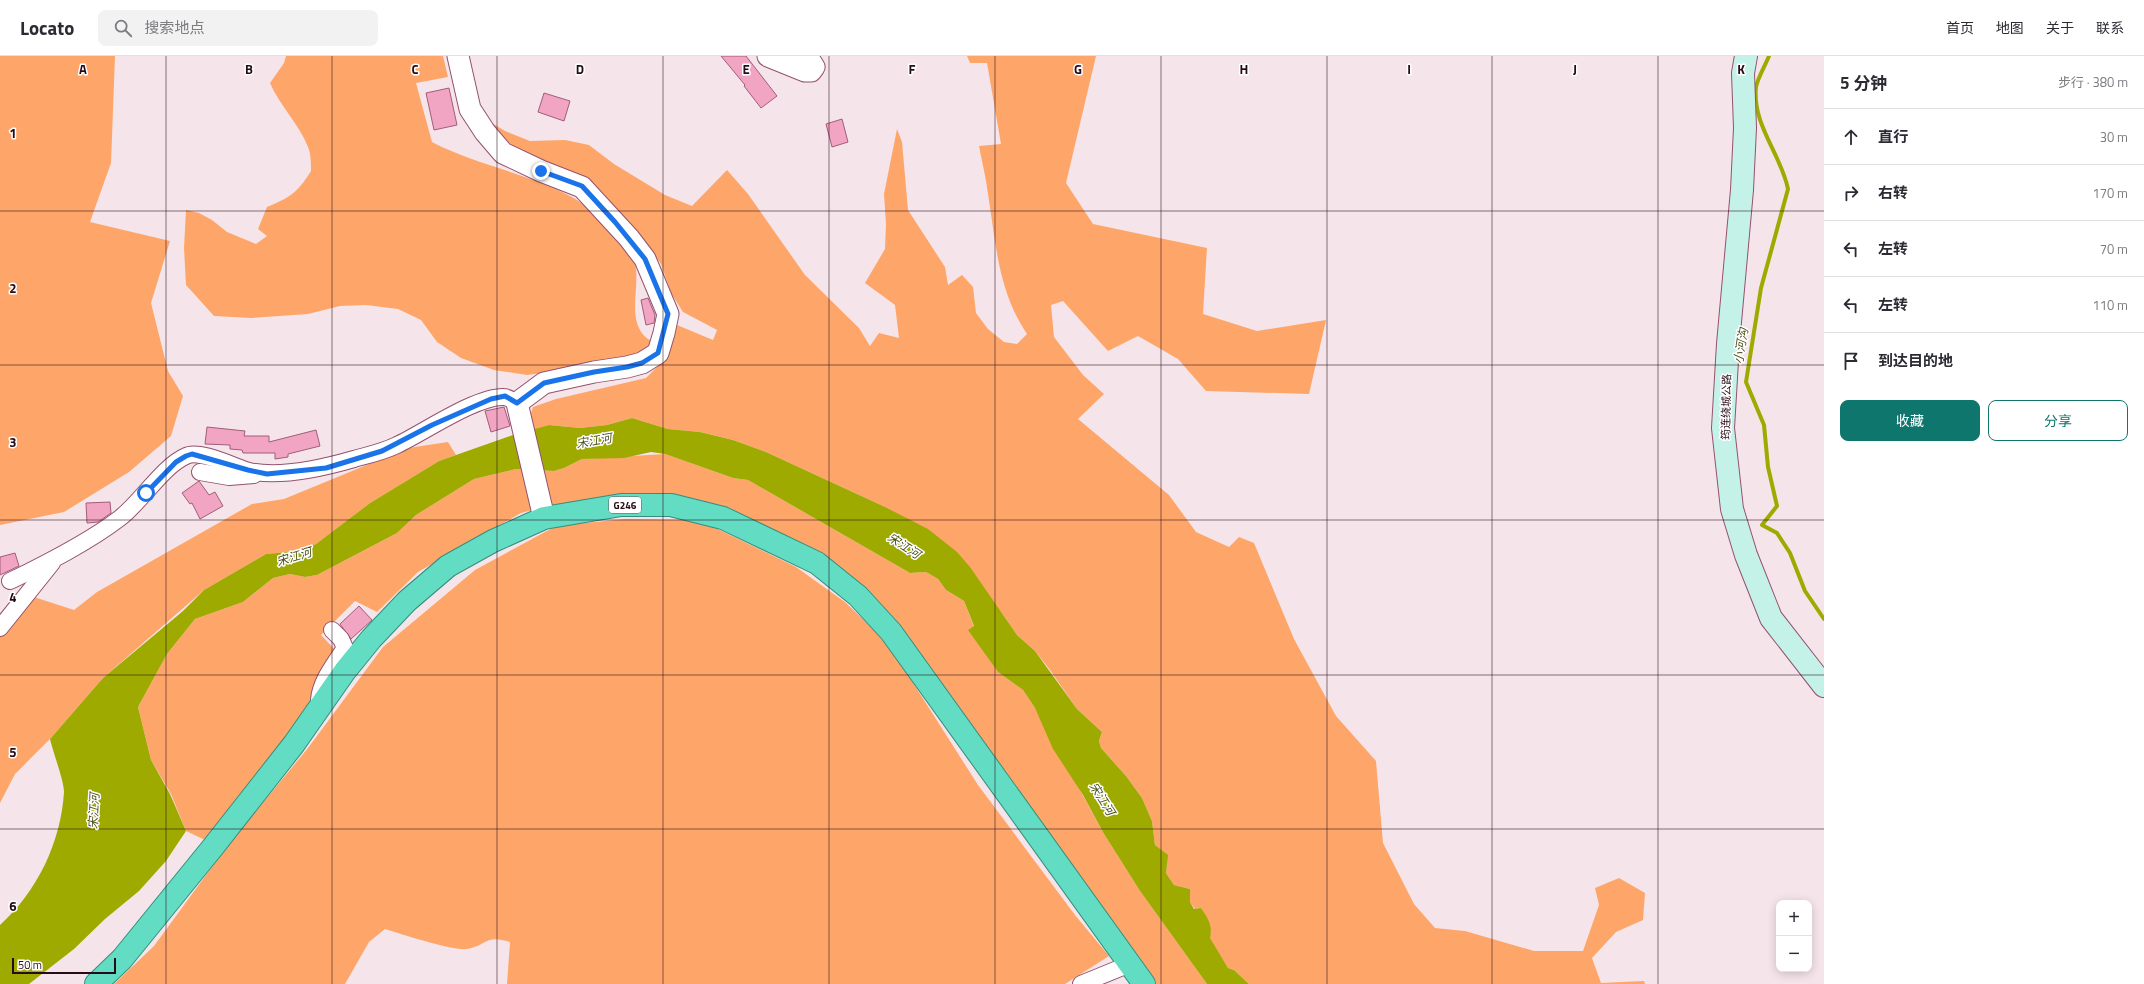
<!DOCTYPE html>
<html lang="zh">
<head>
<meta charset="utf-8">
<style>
	:root { --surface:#fff; --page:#f2f2f3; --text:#2b2b33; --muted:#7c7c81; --line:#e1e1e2; --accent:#0f766e }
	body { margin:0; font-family:"Titillium Web","Noto Sans SC",sans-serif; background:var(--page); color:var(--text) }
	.controls { position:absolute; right:12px; bottom:12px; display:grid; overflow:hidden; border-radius:8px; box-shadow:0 2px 10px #0003 }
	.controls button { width:36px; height:36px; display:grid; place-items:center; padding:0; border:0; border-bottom:1px solid var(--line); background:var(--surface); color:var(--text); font:20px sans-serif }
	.scale { position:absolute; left:12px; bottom:10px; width:104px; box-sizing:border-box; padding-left:4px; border:2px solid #260c18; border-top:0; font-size:11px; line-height:14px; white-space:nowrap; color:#260c18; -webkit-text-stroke:3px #fff; paint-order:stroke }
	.stop { position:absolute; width:12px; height:12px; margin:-9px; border:3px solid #1a73e8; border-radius:50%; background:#fff }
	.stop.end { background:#1a73e8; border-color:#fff; box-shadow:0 1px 4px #0008 }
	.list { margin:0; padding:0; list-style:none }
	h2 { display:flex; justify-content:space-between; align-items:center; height:52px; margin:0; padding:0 16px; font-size:17px }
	h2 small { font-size:13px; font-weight:400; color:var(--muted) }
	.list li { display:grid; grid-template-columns:26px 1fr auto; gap:12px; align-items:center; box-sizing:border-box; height:56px; padding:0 16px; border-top:1px solid var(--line) }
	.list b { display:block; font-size:15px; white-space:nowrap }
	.list em { font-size:13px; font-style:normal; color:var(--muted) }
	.actions { display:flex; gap:8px; padding:12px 16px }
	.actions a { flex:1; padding:9px 0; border:1px solid var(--accent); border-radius:8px; text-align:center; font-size:14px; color:var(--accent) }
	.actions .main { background:var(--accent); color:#fff }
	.icon { flex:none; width:22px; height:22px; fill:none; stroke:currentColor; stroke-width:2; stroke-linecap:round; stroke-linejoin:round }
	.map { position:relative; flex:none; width:1824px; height:928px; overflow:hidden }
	header { display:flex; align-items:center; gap:24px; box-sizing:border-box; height:56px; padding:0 20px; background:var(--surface); border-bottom:1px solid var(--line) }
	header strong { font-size:19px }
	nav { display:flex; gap:22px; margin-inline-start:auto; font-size:14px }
	.search { width:280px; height:36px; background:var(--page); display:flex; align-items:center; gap:10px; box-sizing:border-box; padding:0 14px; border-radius:8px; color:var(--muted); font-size:15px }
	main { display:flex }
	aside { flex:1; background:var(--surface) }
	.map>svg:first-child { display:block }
	.green { fill:#fea669 }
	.water { fill:#9faa00 }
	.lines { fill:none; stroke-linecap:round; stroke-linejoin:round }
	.stream { stroke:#9faa00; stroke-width:4 }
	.building { fill:#f1a5c3; stroke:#a15d79 }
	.minor-casing { stroke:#94516d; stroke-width:18 }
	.tertiary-casing { stroke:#94516d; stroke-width:23 }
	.secondary-casing { stroke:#94516d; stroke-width:24 }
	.trunk-casing { stroke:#338e7c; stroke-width:24 }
	.minor { stroke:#fff; stroke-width:16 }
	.tertiary { stroke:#fff; stroke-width:21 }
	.secondary { stroke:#c4f2e8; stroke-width:22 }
	.trunk { stroke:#62dcc2; stroke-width:22 }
	.route { stroke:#1a73e8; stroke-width:5 }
	.grid { fill:none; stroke:#260c18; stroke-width:1; stroke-opacity:0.55 }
	.labels { text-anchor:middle; stroke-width:3; stroke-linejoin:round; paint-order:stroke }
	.shield { fill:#fff; stroke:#67555d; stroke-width:1 }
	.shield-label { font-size:10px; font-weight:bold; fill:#260c18 }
	.street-label { font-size:11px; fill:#260c18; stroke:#fff }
	.water-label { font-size:12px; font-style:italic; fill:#4c511b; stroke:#fff }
	.grid-label { font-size:13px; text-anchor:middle; font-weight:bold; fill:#260c18; stroke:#fff; stroke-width:3; stroke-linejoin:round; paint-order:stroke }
</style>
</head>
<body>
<header>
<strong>Locato</strong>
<div class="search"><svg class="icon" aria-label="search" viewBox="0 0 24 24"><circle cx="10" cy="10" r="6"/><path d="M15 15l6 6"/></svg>搜索地点</div>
<nav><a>首页</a><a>地图</a><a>关于</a><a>联系</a></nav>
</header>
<main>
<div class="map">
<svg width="1824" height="928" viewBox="0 0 1824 928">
	<rect width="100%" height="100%" fill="#f5e5ea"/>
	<g class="green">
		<polygon points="0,0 115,0 111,107 90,166 170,185 151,247 168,315 183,340 171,380 129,416 64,456 0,469"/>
		<path d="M 286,0 L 443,0 L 448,21 L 416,27 L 432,86 C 476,109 527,117 570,140 C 585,147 605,168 616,180 C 622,186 633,199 635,207 C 641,232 624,269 651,285 L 647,296 L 561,315 L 527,319 L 494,314 L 461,302 L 437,286 L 421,264 L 398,253 L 366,249 L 340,250 L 308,258 L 251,262 L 214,260 L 186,229 L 184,192 L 186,154 L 199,157 L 212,164 L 227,176 L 256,188 L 267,180 L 258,173 L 267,151 C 291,141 297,137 311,115 C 311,107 311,98 308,91 C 299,68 280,50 270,27 L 284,7 Z"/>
		<path d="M 967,0 L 1096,0 L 1066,127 L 1093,168 L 1207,192 L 1203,258 L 1257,275 L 1326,264 L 1309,338 L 1206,335 L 1178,303 L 1138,280 L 1108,295 L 1063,245 L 1051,249 L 1054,281 L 1083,319 L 1104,338 L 1078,363 L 1169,439 L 1196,476 L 1229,491 L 1239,481 L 1254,487 L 1294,583 L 1336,660 L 1376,705 L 1383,787 L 1414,848 L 1435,872 L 1465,875 L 1534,895 L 1583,895 L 1599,849 L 1595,832 L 1619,822 L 1645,837 L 1643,864 L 1616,876 L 1592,902 L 1601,927 L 1644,925 L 1645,928 L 1249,928 L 1234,914 L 1228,912 L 1209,882 L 1211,876 L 1201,852 L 1195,853 L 1190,846 L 1190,833 L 1174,829 L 1166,817 L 1167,799 L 1155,789 L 1152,765 L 1142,742 L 1126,720 L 1101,692 L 1099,685 L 1102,676 L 1077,653 L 1050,614 L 1035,595 L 1017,579 L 1001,556 L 883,450 L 766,396 L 733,384 L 700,376 L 668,373 L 632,362 L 607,369 L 580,372 L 549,369 L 532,374 L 529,363 L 533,351 L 556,343 L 646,322 L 660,308 L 677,269 L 713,284 L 717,274 L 683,256 L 671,237 L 661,208 L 640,179 L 610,147 L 514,91 L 498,78 L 484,62 L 505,75 L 530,85 L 565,84 L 589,89 L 614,108 L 665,139 L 692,150 L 727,114 L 748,138 L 805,219 L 859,272 L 870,290 L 879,277 L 899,282 L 895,249 L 865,227 L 885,193 L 886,168 L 884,138 L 897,73 L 902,86 L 908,154 L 945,211 L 948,229 L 962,219 L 973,231 L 976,257 L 988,273 L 1004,286 L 1017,288 L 1027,278 C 998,235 996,188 988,138 C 986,122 982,106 979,90 L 1001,88 L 987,7 L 970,7 Z"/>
		<polygon points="448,386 456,399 439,405 370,447 316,488 300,495 266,498 204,534 103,622 50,683 15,718 0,747 0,581 34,541 74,554 97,536 252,448 284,443 408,392"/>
		<polygon points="665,398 733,422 748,424 910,517 926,516 938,523 946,534 964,545 974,571 969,573 998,616 1023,634 1035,652 1104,778 1140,835 1207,928 1155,928 930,621 800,491 611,441 551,449 521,457 418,516 377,556 355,545 321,579 338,597 314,650 205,784 186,775 171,738 151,704 138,651 167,598 195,563 243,546 273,522 290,518 305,521 317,519 397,477 416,459 474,423 516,413 554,415 564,412 582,403"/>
		<path d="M 625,463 L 699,464 L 796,511 L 845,546 L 887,586 L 978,729 L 1075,859 L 1109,900 L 1065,928 L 507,928 L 510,886 C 485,878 488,889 467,893 C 453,895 401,878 385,873 L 369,886 L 345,928 L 114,928 L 154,890 L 228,789 L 308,692 L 383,591 L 475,514 L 556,470 Z"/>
	</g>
	<path class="water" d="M 632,362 L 668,373 L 700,376 L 733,384 L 766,396 L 883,450 L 928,473 L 957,496 L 970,511 L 1017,579 L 1035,595 L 1077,653 L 1102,676 L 1099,685 L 1101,692 L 1126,720 L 1142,742 L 1152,765 L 1155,789 L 1168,799 L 1166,817 L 1174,829 L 1190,833 L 1190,846 L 1194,853 L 1201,852 C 1208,862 1213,870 1210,882 L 1228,912 L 1234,914 L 1249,928 L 1207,928 L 1140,835 L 1104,778 L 1083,739 L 1053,693 L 1035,652 L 1023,634 L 998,616 L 968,574 L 974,570 L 964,545 L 946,534 L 938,523 L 926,516 L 910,517 L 748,424 L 733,422 L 665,398 L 651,396 L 624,402 L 582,403 L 564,412 L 554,415 L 516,413 L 474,423 L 416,459 L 397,477 L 317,519 L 305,521 L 290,518 L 273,522 L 243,546 L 195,563 L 167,598 L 138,651 L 151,704 L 170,738 L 186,775 L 166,805 L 139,835 L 105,863 L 74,893 L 29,928 L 0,928 L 0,869 C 37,836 61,786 64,736 C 64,725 53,696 50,683 L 103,622 L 183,555 L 204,534 L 266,498 L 300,495 L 316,488 L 370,447 L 439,405 L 513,379 L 549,369 L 580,372 L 607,369 Z"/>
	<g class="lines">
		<path class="stream" d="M 1769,0 C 1765,10 1758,21 1756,31 C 1752,69 1781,98 1788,133 L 1761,232 L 1746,326 L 1764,369 L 1768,411 L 1777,450 L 1762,469 L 1777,477 L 1790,497 L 1805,535 L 1824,563"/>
	</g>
	<g class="building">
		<polygon points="721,0 746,0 777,40 761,52 744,30 745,29"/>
		<polygon points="449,32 457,69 434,74 426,37"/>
		<polygon points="544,37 570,45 564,65 538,56"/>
		<polygon points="842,63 848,86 832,91 826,68"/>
		<polygon points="648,242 655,259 654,267 646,269 641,244"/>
		<polygon points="504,351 510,370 491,376 485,355"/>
		<polygon points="207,371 245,375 244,380 269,380 269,386 316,374 320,390 288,398 288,401 275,403 275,397 243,397 242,394 230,393 230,389 205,388"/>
		<polygon points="199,425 209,439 215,436 223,450 200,463 192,447 190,448 182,437"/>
		<polygon points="110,446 111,457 98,466 87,467 86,447"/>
		<polygon points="15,497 19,510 0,519 0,501"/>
		<polygon points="359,550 372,564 351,583 340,568"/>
	</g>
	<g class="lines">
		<defs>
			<g id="minor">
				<polyline points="200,416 229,421 254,419"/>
				<path d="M 10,525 C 45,508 89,486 120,462 C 141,446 163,410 186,400 C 199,393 235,411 249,415 C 281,422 323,412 354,403 C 368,399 383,396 397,389 C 423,377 476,340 504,341 C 508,341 513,345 517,347"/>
				<polyline points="0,572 52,507"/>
				<path d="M 319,644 C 320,626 335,607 345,592 L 341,583 L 332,574"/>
				<polyline points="1081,928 1130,908"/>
			</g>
			<g id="tertiary">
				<polyline points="458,0 470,53 485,76 503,97 541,115 582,131 629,182 645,203 668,258 664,277 658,297 642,307 627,311 594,316 544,327 517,347 544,462"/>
				<polyline points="768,0 805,15 811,15 814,11 807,0"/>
			</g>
			<polyline id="secondary" points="1746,0 1743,17 1745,72 1742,134 1728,288 1723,372 1732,453 1746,499 1771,562 1824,630"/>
			<polyline id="trunk" points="96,928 122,903 213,791 294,688 345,615 371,583 407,545 448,510 493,485 544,462 621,449 671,449 723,462 817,507 858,540 891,576 1144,928"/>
		</defs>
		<use href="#minor" class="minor-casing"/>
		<use href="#tertiary" class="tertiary-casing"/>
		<use href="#secondary" class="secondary-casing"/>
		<use href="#trunk" class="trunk-casing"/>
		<use href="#minor" class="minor"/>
		<use href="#tertiary" class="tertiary"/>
		<use href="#secondary" class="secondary"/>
		<use href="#trunk" class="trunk"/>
	</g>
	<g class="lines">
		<polyline class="route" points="146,437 176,406 186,400 192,398 248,414 267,418 326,412 382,395 432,369 491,343 505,340 517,347 544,327 594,316 627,311 642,307 658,297 668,258 645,203 615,166 582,130 541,115"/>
	</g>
	<path class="grid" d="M 166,0 L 166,928M 332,0 L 332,928M 497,0 L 497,928M 663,0 L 663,928M 829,0 L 829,928M 995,0 L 995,928M 1161,0 L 1161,928M 1327,0 L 1327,928M 1492,0 L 1492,928M 1658,0 L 1658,928M 0,155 L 1824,155M 0,309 L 1824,309M 0,464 L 1824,464M 0,619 L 1824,619M 0,773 L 1824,773"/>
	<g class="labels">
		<rect class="shield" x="609" y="441" width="32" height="16" rx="3"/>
		<g class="shield-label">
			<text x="625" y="453">G246</text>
		</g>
		<g class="street-label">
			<text transform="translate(1726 351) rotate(-89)" y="4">筠连绕城公路</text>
		</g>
		<g class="water-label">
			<text transform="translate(1741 290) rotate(-81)" y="4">小河沟</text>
			<text transform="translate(594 385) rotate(-10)" y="4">宋江河</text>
			<text transform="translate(904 490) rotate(33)" y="4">宋江河</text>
			<text transform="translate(294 501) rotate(-17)" y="4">宋江河</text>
			<text transform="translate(1102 743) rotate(58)" y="4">宋江河</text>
			<text transform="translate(94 755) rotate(-87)" y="4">宋江河</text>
		</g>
	</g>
	<g class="grid-label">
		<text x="83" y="18">A</text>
		<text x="249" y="18">B</text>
		<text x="415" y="18">C</text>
		<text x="580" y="18">D</text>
		<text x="746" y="18">E</text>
		<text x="912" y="18">F</text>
		<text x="1078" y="18">G</text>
		<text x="1244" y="18">H</text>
		<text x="1409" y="18">I</text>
		<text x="1575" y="18">J</text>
		<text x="1741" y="18">K</text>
		<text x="13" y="82">1</text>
		<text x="13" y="237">2</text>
		<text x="13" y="391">3</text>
		<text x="13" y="546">4</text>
		<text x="13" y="701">5</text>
		<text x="13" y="855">6</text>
	</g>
</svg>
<div class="controls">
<button>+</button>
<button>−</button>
</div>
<div class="scale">50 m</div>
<div class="stop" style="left:146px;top:437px"></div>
<div class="stop end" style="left:541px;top:115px"></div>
</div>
<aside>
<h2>5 分钟<small>步行 · 380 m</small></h2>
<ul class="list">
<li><svg class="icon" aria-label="ahead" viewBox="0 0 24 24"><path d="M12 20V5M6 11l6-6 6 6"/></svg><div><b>直行</b></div><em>30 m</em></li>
<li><svg class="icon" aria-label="right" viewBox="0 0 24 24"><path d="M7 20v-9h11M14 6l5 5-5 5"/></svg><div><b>右转</b></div><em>170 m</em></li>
<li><svg class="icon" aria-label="left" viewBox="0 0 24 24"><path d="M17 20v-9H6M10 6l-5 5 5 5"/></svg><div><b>左转</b></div><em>70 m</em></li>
<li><svg class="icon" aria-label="left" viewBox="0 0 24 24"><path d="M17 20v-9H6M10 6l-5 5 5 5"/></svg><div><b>左转</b></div><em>110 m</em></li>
<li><svg class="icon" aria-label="arrive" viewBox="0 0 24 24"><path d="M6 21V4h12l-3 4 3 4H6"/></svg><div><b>到达目的地</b></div></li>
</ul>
<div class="actions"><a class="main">收藏</a><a>分享</a></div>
</aside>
</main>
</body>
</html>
